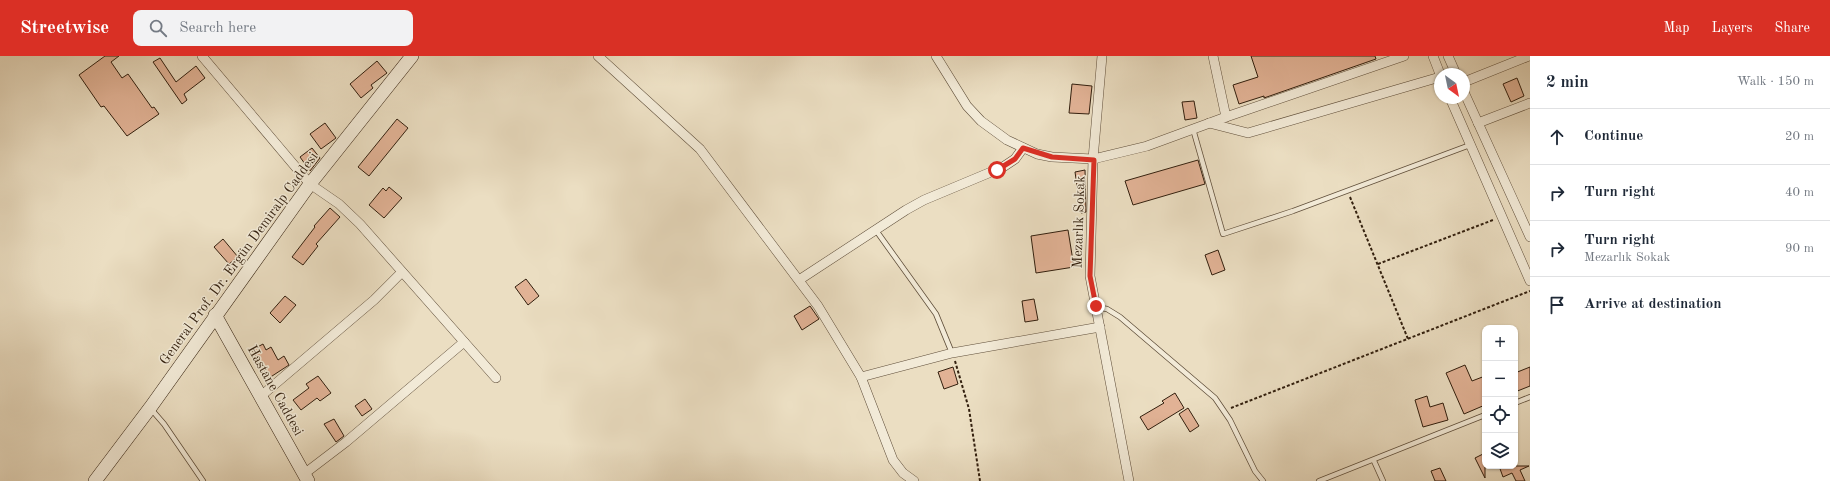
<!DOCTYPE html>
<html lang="en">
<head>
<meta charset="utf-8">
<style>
	:root { --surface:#fff; --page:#f2f2f3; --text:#1f2937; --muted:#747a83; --line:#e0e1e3; --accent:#d93025 }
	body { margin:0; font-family:"Old Standard TT",serif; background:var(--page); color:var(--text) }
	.controls { position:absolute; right:12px; bottom:12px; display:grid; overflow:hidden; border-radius:8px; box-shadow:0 1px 3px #0004 }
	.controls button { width:36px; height:36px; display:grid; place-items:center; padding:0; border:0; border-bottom:1px solid var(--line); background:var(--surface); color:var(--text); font:20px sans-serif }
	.compass { position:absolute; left:1434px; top:12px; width:36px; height:36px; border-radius:50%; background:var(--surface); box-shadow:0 1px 3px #0004; rotate:147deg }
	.stop { position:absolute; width:12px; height:12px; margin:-9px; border:3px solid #d93025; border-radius:50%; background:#fff }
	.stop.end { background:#d93025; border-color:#fff; box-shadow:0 1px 4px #0008 }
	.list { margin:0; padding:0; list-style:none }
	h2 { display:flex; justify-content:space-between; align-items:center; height:52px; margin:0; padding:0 16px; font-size:17px }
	h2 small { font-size:13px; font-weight:400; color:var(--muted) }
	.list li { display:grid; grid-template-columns:26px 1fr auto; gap:12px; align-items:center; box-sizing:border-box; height:56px; padding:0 16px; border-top:1px solid var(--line) }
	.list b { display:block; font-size:15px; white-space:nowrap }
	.list p { margin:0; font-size:13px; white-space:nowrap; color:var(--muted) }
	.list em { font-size:13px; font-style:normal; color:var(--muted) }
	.icon { flex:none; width:22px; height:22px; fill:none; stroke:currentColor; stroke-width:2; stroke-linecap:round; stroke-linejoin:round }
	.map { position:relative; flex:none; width:1530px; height:425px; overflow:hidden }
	header { display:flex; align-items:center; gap:24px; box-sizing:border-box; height:56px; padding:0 20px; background:var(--accent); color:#fff }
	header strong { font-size:19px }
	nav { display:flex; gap:22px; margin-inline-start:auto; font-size:14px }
	.search { width:280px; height:36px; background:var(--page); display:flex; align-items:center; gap:10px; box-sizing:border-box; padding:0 14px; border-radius:8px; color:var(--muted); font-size:15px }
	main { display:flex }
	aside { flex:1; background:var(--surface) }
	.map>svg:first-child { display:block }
	.building { fill:#e1b295; stroke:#321f0e }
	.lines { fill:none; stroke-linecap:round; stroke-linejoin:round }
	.lane-casing { stroke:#604f3b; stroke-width:6 }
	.street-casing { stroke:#604f3b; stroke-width:10 }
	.secondary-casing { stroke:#321f0e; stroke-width:14 }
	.path { stroke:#321f0e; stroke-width:2; stroke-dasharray:3 2; stroke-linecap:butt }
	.lane { stroke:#f2ead7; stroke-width:4.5 }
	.street { stroke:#f2ead7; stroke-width:9 }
	.secondary { stroke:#f2ead7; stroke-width:13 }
	.route { stroke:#d93025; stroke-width:5 }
	.labels { text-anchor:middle; stroke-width:3; stroke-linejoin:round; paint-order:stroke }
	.street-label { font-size:14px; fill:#321f0e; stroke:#f2ead7 }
</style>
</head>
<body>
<header>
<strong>Streetwise</strong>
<div class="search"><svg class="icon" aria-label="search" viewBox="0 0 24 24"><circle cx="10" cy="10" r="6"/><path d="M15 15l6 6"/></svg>Search here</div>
<nav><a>Map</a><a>Layers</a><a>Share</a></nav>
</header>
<main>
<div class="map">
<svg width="1530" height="425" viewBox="0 0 1530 425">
	<rect width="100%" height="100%" fill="#ebdec2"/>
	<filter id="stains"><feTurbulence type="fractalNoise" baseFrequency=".005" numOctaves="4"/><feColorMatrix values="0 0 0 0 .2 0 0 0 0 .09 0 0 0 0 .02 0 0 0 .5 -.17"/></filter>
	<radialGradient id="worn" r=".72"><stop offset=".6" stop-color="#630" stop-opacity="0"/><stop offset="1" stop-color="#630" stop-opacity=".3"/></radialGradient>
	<g class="building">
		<polygon points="105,0 119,0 111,6 122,22 128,18 152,52 154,51 159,58 127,80 104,50 101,51 79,19"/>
		<polygon points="1251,0 1375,0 1376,3 1264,42 1264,40 1239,48 1233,29 1258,21"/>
		<polygon points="160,2 176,26 196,10 205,22 184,38 187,44 182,48 153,6"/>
		<polygon points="377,5 387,17 371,29 373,32 361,42 350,28"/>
		<polygon points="1517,22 1524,40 1511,46 1503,28"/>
		<polygon points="1072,28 1092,30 1089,58 1069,57"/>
		<polygon points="1194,45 1197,62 1185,64 1182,46"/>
		<polygon points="397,63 408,72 369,120 358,111"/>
		<polygon points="325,67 336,82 321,93 310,78"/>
		<polygon points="312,92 320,102 310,115 300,101"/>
		<polygon points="1198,104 1205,128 1133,149 1125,125"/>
		<polygon points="1085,114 1086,156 1081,157 1075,116"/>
		<polygon points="389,131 402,142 384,162 369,149 383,132 386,135"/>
		<polygon points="330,152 340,161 316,188 318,190 303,209 292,201 315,171 314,170"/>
		<polygon points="1068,174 1074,211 1036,217 1031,180"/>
		<polygon points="223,183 238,201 229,208 214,191"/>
		<polygon points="1218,194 1225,214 1212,219 1205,199"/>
		<polygon points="526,223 539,240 528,249 515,231"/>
		<polygon points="285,240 296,249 280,267 270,257"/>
		<polygon points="1034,243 1038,264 1025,266 1022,245"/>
		<polygon points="810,250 819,263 802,274 794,260"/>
		<polygon points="263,288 266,294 271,291 278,304 284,300 289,309 269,322 252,294"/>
		<polygon points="1465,309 1472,325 1485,320 1485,349 1464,358 1446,317"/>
		<polygon points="953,311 958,328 944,333 938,316"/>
		<polygon points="1530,311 1530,330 1515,336 1515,317"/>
		<polygon points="318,320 331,337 320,345 317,342 301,354 293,344 309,332 306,328"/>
		<polygon points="1175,337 1184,352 1148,374 1140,361 1164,347 1162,345"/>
		<polygon points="1427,340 1430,351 1443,347 1448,364 1423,371 1415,344"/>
		<polygon points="365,343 372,353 362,360 355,350"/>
		<polygon points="1188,352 1199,370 1190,376 1179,358"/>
		<polygon points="334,363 344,380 336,386 324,368"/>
		<polygon points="1485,397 1485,422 1475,402"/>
		<polygon points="1499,410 1529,410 1520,414 1525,425 1516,425 1512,417 1503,421"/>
		<polygon points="1440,412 1446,425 1435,425 1431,415"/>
	</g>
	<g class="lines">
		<defs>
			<g id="lane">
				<polyline points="1193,73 1223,178 1293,155 1470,89"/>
				<polyline points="875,173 936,258 952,297"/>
				<polyline points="1096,251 1107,253 1120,261 1215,342 1230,364 1255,415 1263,425"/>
				<polyline points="1515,347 1530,341"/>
				<polyline points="151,353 164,368 203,425"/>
				<polyline points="1374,405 1383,425"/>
				<polyline points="1319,425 1485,359"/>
			</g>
			<g id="street">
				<polyline points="202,0 310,128 339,148 360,168 496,322"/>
				<polyline points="598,0 700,93 818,250 861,321 893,404 903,417 914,425"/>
				<polyline points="936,0 967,50 981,65 1007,84 1037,98 1052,101 1093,103 1147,90 1226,61 1404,0"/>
				<polyline points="1102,0 1093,103 1090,220 1129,425"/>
				<polyline points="1213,0 1226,61"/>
				<polyline points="1433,0 1440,18"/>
				<polyline points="1448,0 1456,18"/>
				<polyline points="1464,26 1529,0"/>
				<polyline points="1464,36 1530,181"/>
				<polyline points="1450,42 1530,225"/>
				<polyline points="1209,67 1248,77 1440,21"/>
				<polyline points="1478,67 1530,47"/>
				<polyline points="799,224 906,154 924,144 1003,111 1015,103 1023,92"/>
				<polyline points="861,321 952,297 1100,271"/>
				<polyline points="261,340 374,244 402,216"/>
				<polyline points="304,418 346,386 464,286"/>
			</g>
			<g id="secondary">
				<polyline points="215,259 308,425"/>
				<polyline points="95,425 150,352 310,128 412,0"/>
			</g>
		</defs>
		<use href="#lane" class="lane-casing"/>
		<use href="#street" class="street-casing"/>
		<use href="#secondary" class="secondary-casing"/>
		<g class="path">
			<polyline points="1350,141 1408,283"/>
			<polyline points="1378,208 1493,164"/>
			<polyline points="955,305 969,353 980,425"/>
			<polyline points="1231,352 1530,235"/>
		</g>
		<use href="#lane" class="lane"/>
		<use href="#street" class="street"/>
		<use href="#secondary" class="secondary"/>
	</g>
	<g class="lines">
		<polyline class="route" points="997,114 1015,103 1023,92 1052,101 1094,104 1090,220 1096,250"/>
	</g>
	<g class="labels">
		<g class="street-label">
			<text transform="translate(1078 166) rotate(-88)" y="5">Mezarlık Sokak</text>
			<text transform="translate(238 202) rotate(-54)" y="5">General Prof. Dr. Ergün Demiralp Caddesi</text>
			<text transform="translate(276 334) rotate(61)" y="5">Hastane Caddesi</text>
		</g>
	</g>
	<rect width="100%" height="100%" filter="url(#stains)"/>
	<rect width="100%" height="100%" fill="url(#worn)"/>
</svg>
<div class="controls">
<button>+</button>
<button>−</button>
<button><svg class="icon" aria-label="locate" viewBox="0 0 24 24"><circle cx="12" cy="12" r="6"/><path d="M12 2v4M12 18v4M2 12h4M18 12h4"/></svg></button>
<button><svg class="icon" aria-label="layers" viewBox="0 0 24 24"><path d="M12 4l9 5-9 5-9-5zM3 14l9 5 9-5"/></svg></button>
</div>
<svg class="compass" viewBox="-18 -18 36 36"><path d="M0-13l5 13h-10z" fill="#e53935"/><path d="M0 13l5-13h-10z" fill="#747a83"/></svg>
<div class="stop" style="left:997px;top:114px"></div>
<div class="stop end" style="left:1096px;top:250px"></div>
</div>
<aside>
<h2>2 min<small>Walk · 150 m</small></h2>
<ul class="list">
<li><svg class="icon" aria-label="ahead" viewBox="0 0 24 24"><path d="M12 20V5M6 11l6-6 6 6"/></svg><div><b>Continue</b></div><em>20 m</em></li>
<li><svg class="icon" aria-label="right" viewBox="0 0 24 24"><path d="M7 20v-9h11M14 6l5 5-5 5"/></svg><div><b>Turn right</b></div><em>40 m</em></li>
<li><svg class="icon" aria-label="right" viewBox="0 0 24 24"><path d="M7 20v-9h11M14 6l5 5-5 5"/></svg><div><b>Turn right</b><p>Mezarlık Sokak</p></div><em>90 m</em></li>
<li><svg class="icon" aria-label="arrive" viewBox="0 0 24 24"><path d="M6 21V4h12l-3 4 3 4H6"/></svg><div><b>Arrive at destination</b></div></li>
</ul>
</aside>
</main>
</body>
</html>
